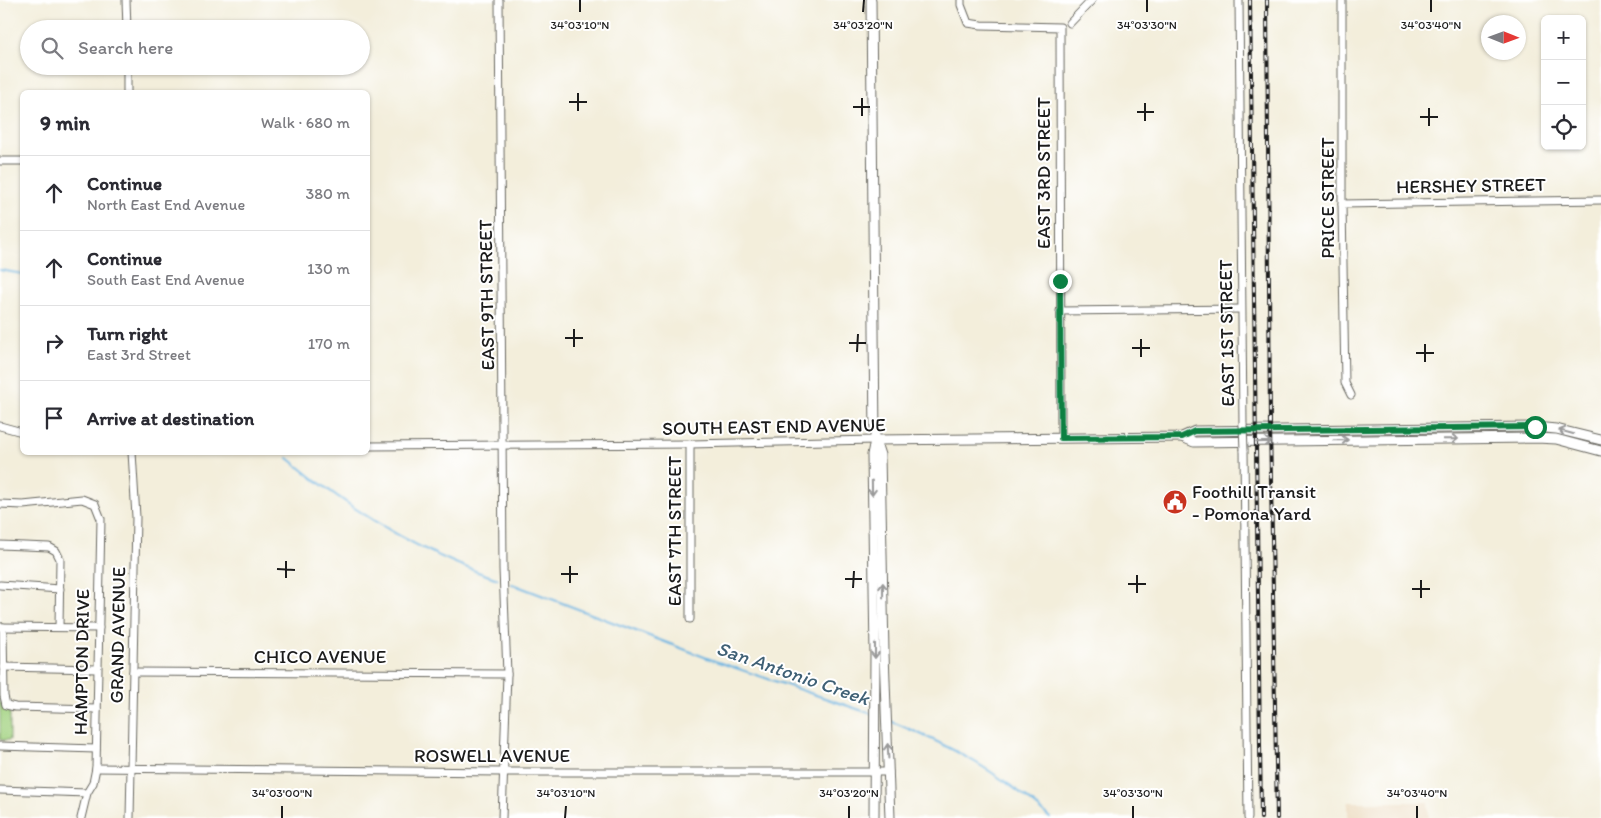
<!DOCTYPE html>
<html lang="en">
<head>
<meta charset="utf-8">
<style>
	:root { --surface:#fff; --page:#f7f7f7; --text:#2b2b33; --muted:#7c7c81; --line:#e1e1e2 }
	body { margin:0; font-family:Itim,sans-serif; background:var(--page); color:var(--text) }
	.controls { position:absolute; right:15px; top:15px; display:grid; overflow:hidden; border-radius:8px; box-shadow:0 1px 4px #0004 }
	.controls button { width:45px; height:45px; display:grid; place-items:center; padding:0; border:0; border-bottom:1px solid var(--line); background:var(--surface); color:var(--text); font:25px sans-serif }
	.compass { position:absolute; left:1481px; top:15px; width:45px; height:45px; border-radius:50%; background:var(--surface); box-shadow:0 1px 4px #0004; rotate:91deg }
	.stop { position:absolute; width:15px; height:15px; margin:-11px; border:4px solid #0b8043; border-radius:50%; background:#fff }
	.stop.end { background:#0b8043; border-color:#fff; box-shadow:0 1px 5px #0008 }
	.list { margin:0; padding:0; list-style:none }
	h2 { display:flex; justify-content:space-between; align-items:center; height:65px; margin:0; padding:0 20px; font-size:21px }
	h2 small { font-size:16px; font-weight:400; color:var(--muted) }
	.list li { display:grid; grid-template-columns:32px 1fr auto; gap:15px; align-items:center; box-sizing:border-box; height:75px; padding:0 20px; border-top:1px solid var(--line) }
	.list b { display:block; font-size:19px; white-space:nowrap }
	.list p { margin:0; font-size:16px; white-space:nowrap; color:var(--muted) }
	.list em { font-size:16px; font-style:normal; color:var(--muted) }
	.icon { flex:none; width:28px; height:28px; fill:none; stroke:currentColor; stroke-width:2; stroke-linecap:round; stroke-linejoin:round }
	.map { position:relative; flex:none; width:1601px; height:818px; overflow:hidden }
	.search { position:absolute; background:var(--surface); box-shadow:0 1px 4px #0004; left:20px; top:20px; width:350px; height:55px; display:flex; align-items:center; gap:12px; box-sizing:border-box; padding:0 18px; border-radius:28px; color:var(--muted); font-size:19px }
	.panel { position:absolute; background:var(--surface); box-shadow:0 1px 4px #0004; left:20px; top:90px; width:350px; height:365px; border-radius:8px }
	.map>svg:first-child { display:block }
	.built { fill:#ead8ba }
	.green { fill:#a2d280; stroke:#5f774e }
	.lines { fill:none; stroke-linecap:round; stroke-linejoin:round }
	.stream { stroke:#69b4e2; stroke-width:2 }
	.minor-casing { stroke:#67665f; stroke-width:9 }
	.major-casing { stroke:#67665f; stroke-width:11 }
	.minor { stroke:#fff; stroke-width:7 }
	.major { stroke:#fff; stroke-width:9 }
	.rail-casing { stroke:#1c1c1c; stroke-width:4 }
	.rail { stroke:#fff; stroke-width:2; stroke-dasharray:5.5; stroke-linecap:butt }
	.minor-bridge-casing { stroke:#67665f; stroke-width:9; stroke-linecap:butt }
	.minor-bridge { stroke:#fff; stroke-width:7 }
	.oneway { stroke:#999 }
	.route { stroke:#0b8043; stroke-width:6 }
	.ticks { fill:none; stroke:#1c1c1c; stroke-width:2 }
	.labels { text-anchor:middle; stroke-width:4; stroke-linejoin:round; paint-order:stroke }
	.street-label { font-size:19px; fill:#1c1c1c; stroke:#fff }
	.poi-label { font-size:19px; fill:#1c1c1c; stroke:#fff; text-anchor:start }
	.water-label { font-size:20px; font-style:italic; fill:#3f6075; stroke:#fff }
	.ticks-label { font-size:12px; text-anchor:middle; fill:#1c1c1c; stroke:#fff; stroke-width:4; stroke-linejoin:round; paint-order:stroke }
</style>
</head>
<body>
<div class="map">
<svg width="1601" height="818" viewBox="0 0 1601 818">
	<rect width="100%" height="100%" fill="#fff"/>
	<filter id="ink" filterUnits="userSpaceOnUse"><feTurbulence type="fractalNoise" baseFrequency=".02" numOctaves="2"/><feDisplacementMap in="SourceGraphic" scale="10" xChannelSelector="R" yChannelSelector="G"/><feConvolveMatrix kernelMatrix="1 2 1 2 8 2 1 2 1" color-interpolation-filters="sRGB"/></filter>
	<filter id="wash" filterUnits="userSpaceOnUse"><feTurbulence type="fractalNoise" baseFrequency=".0096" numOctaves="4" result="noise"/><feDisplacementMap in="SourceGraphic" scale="20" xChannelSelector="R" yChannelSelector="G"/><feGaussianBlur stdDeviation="1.12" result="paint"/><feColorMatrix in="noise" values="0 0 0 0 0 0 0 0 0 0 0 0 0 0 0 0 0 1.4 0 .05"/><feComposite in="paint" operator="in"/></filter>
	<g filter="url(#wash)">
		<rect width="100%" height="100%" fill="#f3eedb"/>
		<polygon class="built" points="1348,802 1428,802 1429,818 1348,818"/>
		<polygon class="green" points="0,632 1,701 4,708 10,709 10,740 0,740"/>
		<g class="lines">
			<g class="stream">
				<polyline points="0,270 22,274"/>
				<path d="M 288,458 C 350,510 421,554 498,579"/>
				<polyline points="512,584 715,661 872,714"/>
				<path d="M 890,721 C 952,746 1001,773 1050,818"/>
			</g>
		</g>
	</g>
	<g filter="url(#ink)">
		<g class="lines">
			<defs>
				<g id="minor">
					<polyline points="126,0 127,29"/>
					<polyline points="499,0 503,569 507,674 502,818"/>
					<polyline points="961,0 961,5 968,23 981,25 1060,27 1061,438"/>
					<polyline points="1239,0 1243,425"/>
					<polyline points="1342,0 1342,204 1345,383 1351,395"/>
					<polyline points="1070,23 1092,0"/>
					<polyline points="127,66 127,92"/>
					<polyline points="0,161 22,161"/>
					<polyline points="1342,204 1601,200"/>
					<polyline points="1060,311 1241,309"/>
					<polyline points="0,426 22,432"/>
					<polyline points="368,446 690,444 875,440"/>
					<polyline points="1244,450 1248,818"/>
					<polyline points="0,504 23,505 82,499 95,504 101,519 96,768 93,783 87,793 81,818"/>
					<polyline points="0,545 49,547 56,551 60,559 59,627"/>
					<polyline points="0,585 60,589"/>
					<polyline points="690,619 690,444"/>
					<polyline points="0,627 99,628"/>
					<polyline points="3,627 4,696 6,705 15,707 97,709"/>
					<polyline points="3,667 97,669"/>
					<polyline points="133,672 507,674"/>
					<polyline points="0,746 96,749"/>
					<polyline points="96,768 502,772 889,772"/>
					<polyline points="0,790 87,793"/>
					<polyline points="130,818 136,517 132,452"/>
				</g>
				<g id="major">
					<polyline points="871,0 875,440 872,455 875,655 874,818"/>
					<polyline points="1182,437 1194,442 1537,438 1556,439 1601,451"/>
					<polyline points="875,440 1182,437 1195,431 1535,427 1556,429 1601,440"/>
					<polyline points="875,440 880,455 884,653 890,818"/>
				</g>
			</defs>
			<use href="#minor" class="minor-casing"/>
			<use href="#major" class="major-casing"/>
			<use href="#minor" class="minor"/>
			<use href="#major" class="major"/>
			<defs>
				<g id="rail">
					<polyline points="1250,0 1261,818"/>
					<polyline points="1267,0 1270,425 1277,818"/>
				</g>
			</defs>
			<use href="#rail" class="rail-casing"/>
			<use href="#rail" class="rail"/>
			<defs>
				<polyline id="minor-bridge" points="1243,425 1244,450"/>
			</defs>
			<use href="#minor-bridge" class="minor-bridge-casing"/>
			<use href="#minor-bridge" class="minor-bridge"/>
		</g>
		<defs><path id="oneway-shaft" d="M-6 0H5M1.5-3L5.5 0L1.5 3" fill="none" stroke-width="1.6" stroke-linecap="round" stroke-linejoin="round" transform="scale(1.25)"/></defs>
		<g class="oneway">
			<use href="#oneway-shaft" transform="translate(1566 432) rotate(-165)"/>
			<use href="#oneway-shaft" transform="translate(1451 439) rotate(-1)"/>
			<use href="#oneway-shaft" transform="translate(1341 440) rotate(-1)"/>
			<use href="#oneway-shaft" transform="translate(1264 442) rotate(-2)"/>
			<use href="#oneway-shaft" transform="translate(872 488) rotate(89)"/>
			<use href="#oneway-shaft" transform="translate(883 590) rotate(-91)"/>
			<use href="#oneway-shaft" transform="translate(875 651) rotate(90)"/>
			<use href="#oneway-shaft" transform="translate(888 751) rotate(-93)"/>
		</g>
	</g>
	<g class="lines" filter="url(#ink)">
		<polyline class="route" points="1060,281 1061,438 1182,437 1195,431 1535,427"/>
	</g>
	<path class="ticks" d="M 580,12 L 580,0M 863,12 L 864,0M 1147,12 L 1147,0M 1431,12 L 1431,0M 569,102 L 587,102M 853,107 L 870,107M 578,111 L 578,93M 1137,112 L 1154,112M 862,116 L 862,98M 1420,117 L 1438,117M 1145,121 L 1145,103M 1429,126 L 1429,108M 565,338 L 583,338M 849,343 L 866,343M 574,347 L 574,329M 1132,348 L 1150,348M 857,352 L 858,334M 1416,353 L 1434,353M 1141,357 L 1141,339M 1425,362 L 1425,344M 277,569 L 295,570M 561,574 L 578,574M 286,578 L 286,561M 845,579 L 862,579M 570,583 L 570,566M 1128,584 L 1146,584M 853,588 L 854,571M 1412,589 L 1430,589M 1137,593 L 1137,575M 1421,598 L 1421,580M 282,818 L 282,806M 565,818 L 566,806M 849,818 L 849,806M 1133,818 L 1133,806M 1417,818 L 1417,806"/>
	<defs>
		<symbol id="civic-disc" viewBox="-11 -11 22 22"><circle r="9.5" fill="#c8321e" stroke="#fff"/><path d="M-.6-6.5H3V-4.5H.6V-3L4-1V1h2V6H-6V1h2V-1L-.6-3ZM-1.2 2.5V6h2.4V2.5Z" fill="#fff"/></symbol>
	</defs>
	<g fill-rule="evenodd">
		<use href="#civic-disc" x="1161" y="488" width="28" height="28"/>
	</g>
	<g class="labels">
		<g class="street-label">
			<text transform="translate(1043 173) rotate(-90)" y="7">EAST 3RD STREET</text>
			<text transform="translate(1471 185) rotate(-1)" y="7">HERSHEY STREET</text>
			<text transform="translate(1327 198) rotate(-90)" y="7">PRICE STREET</text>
			<text transform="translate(486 295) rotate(-91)" y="7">EAST 9TH STREET</text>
			<text transform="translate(1226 333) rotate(-91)" y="7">EAST 1ST STREET</text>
			<text transform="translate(774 426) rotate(-1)" y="7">SOUTH EAST END AVENUE</text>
			<text transform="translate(674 531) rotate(-90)" y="7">EAST 7TH STREET</text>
			<text transform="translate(117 635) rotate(-89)" y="7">GRAND AVENUE</text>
			<text x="320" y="663">CHICO AVENUE</text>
			<text transform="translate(81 662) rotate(-89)" y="7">HAMPTON DRIVE</text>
			<text x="492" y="762">ROSWELL AVENUE</text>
		</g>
		<g class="poi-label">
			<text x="1192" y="498">Foothill Transit<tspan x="1192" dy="22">- Pomona Yard</tspan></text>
		</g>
		<g class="water-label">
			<text transform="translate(793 673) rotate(19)" y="7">San Antonio Creek</text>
		</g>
	</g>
	<g class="ticks-label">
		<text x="580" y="29">34°03'10"N</text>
		<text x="863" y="29">34°03'20"N</text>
		<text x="1147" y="29">34°03'30"N</text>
		<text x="1431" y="29">34°03'40"N</text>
		<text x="282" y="797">34°03'00"N</text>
		<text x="566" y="797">34°03'10"N</text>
		<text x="849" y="797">34°03'20"N</text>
		<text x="1133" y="797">34°03'30"N</text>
		<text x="1417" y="797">34°03'40"N</text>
	</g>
</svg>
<div class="controls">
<button>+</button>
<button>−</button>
<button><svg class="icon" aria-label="locate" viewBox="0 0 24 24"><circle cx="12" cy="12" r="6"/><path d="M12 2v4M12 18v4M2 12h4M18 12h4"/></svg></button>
</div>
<svg class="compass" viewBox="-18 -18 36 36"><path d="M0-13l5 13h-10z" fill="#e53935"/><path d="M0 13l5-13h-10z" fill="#7c7c81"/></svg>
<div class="stop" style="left:1535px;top:427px"></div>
<div class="stop end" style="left:1060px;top:281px"></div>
<div class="search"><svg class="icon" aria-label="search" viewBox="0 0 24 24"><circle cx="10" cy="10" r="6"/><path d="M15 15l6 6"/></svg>Search here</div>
<section class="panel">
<h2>9 min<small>Walk · 680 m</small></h2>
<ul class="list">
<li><svg class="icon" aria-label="ahead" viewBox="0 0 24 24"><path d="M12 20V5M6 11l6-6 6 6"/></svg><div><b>Continue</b><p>North East End Avenue</p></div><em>380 m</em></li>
<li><svg class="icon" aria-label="ahead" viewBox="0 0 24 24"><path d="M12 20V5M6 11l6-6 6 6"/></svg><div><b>Continue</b><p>South East End Avenue</p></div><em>130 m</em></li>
<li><svg class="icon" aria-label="right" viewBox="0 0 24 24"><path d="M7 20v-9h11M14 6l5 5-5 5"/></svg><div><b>Turn right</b><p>East 3rd Street</p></div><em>170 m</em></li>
<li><svg class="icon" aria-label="arrive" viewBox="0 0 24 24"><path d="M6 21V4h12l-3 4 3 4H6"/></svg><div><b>Arrive at destination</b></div></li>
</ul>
</section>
</div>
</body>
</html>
